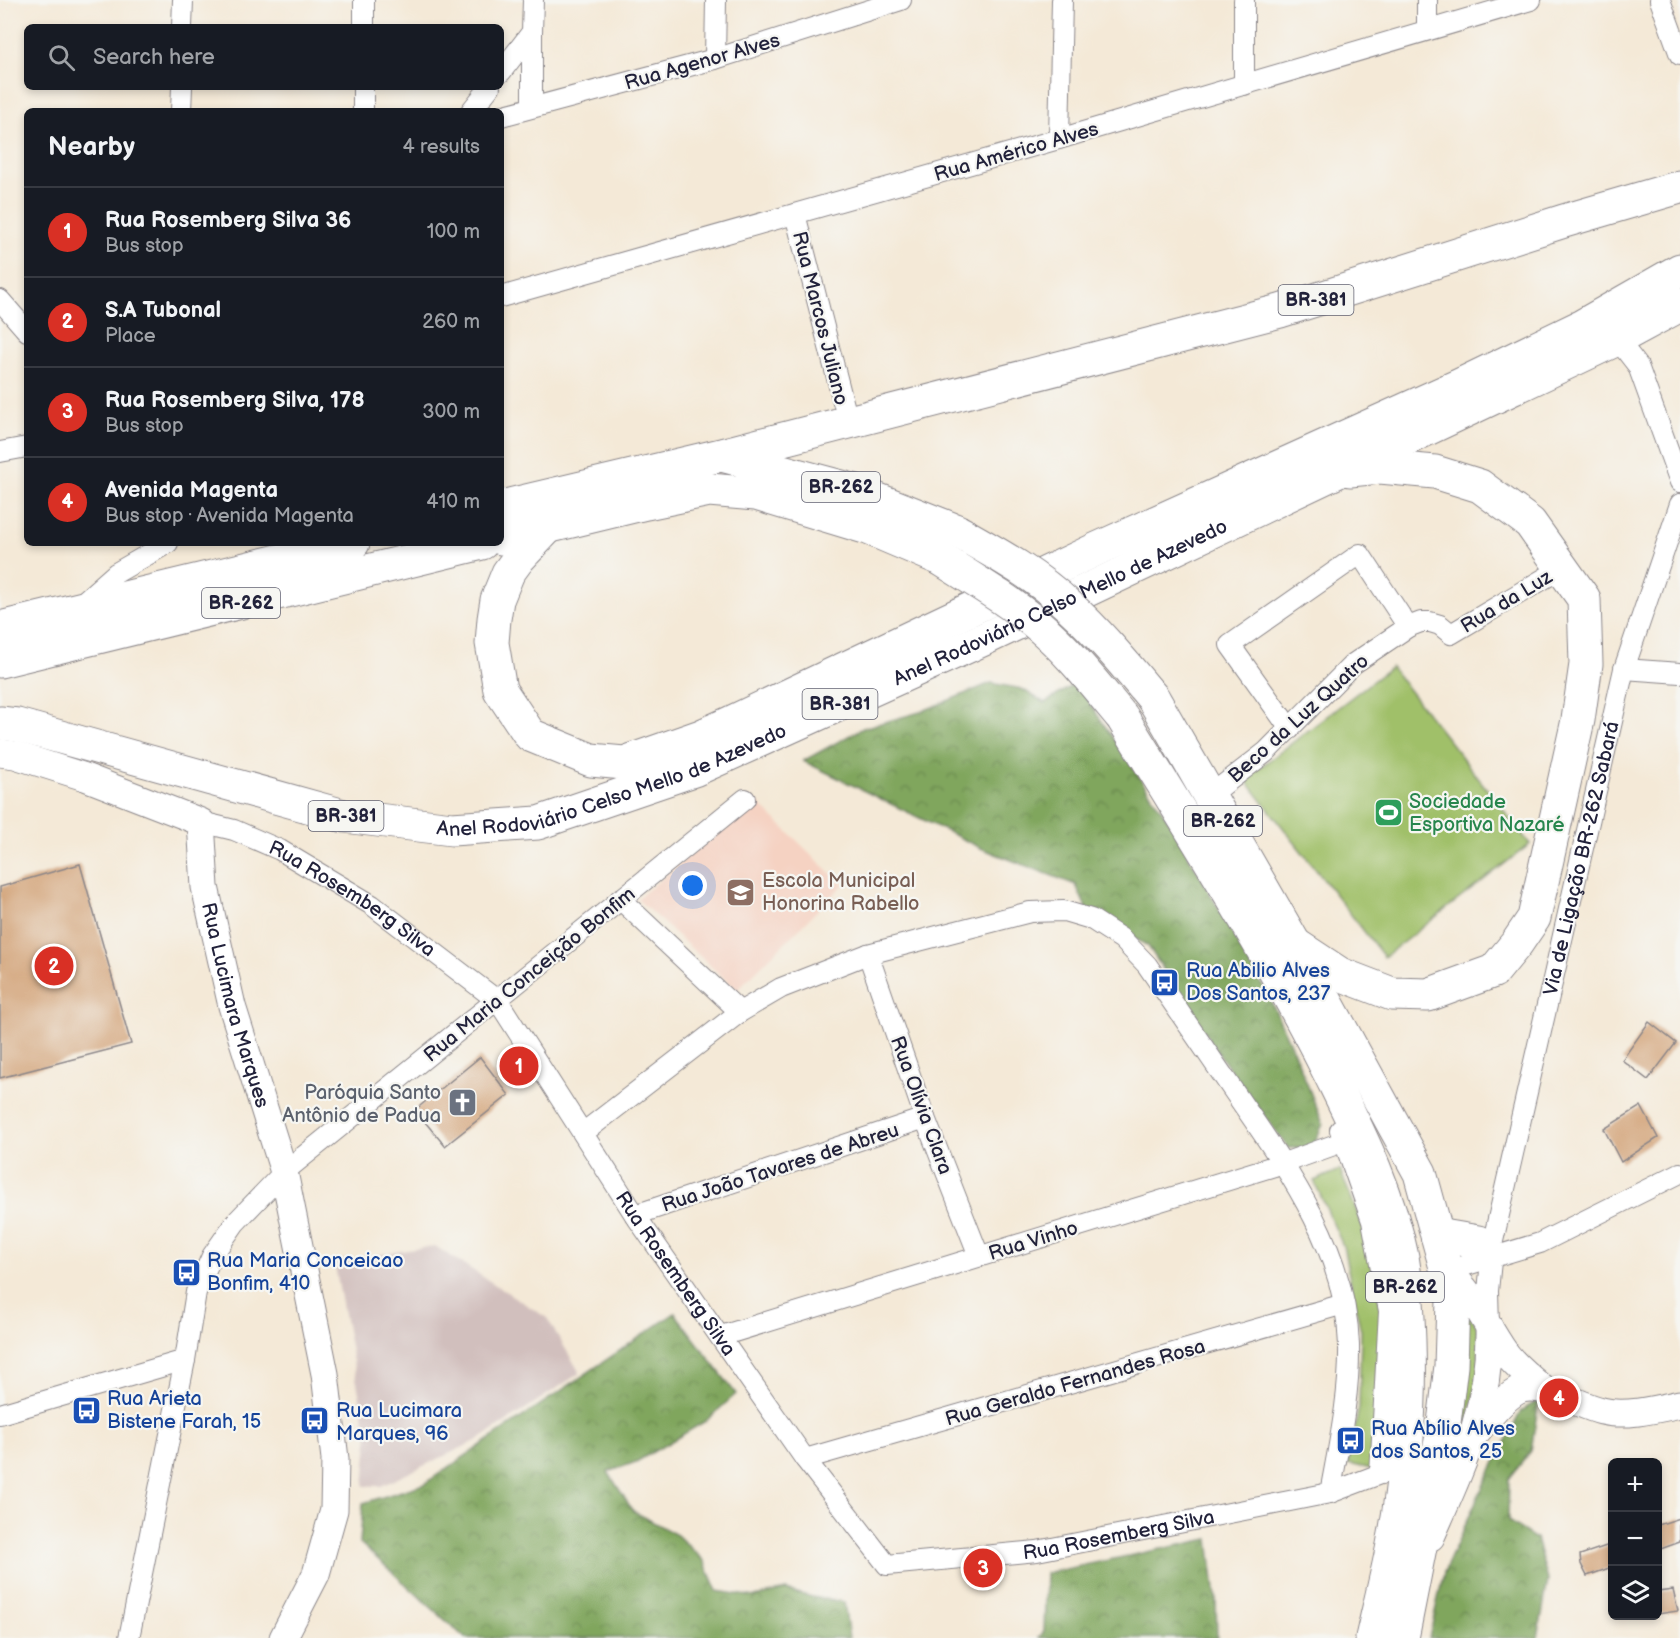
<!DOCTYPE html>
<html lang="en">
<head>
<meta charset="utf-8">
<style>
	:root { --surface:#171b24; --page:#242831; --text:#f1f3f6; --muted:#9ea1a6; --line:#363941; --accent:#d93025 }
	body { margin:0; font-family:"Balsamiq Sans",sans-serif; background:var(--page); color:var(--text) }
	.controls { position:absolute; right:18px; bottom:18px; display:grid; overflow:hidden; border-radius:9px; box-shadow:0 3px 9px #0003 }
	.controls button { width:54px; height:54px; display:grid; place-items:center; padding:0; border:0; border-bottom:2px solid var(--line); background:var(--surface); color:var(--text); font:30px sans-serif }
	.you { position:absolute; left:693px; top:886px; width:21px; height:21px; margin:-15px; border:4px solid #fff; border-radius:50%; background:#1a73e8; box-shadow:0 0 0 9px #1a73e833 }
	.badge { display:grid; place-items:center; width:39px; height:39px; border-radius:50%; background:var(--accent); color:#fff; font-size:20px; font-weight:700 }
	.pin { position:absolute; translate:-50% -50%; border:3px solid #fff; box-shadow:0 2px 6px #0006 }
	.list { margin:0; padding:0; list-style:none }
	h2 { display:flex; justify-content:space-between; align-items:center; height:78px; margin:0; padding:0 24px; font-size:26px }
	h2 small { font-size:20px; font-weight:400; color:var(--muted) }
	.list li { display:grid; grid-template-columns:39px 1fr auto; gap:18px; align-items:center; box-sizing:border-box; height:90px; padding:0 24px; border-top:2px solid var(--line) }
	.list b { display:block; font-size:22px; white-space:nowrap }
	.list p { margin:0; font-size:20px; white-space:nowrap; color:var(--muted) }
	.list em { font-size:20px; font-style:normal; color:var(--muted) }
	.icon { flex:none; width:33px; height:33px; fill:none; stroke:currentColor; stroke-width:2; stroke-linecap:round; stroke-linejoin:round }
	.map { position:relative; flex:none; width:1680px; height:1638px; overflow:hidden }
	.search { position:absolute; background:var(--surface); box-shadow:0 3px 9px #0003; left:24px; top:24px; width:480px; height:66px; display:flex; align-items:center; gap:15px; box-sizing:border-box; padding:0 21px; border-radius:9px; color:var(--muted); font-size:22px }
	.panel { position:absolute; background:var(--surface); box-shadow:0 3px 9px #0003; left:24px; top:108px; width:480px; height:438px; border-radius:9px }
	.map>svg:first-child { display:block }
	.built { fill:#f5d2c2 }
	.industrial { fill:#d1bfbd }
	.green { fill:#a0c069; stroke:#617152; stroke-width:1.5 }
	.forest { fill:url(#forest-crowns); stroke:#51644c; stroke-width:1.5 }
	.building { fill:#d1a074 }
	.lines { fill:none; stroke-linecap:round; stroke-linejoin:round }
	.street-casing { stroke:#8b8689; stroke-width:22 }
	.secondary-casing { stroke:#8b8689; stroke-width:29 }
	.highway-casing { stroke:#8b8689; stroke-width:35 }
	.street { stroke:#fff; stroke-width:20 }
	.secondary { stroke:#fff; stroke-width:27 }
	.highway { stroke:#fff; stroke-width:33 }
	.highway-bridge-casing { stroke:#8b8689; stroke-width:35; stroke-linecap:butt }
	.highway-bridge { stroke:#fff; stroke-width:33 }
	.labels { text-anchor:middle; stroke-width:4.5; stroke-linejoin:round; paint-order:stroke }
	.shield { fill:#f6f6f2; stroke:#626272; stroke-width:1.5 }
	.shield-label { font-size:18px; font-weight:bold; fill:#22223b }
	.street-label { font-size:20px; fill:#22223b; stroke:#f6f6f2 }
	.leisure-label { font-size:20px; fill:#27864d; stroke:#f6f6f2; text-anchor:start }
	.education-label { font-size:20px; fill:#785e54; stroke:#f6f6f2; text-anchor:start }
	.transit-label { font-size:20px; fill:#164399; stroke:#f6f6f2; text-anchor:start }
	.worship-label { font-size:20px; fill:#5b616d; stroke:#f6f6f2; text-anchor:end }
</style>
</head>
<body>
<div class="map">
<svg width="1680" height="1638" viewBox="0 0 1680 1638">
	<defs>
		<pattern id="forest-crowns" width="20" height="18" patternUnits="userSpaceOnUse" patternTransform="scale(1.5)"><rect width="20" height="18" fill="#80a65d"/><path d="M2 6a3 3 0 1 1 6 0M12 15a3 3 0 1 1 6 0" fill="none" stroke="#68874e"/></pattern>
	</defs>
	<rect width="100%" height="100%" fill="#f6f6f2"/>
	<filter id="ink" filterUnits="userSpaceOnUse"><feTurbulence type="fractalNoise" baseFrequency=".0167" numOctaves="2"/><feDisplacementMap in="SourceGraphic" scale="12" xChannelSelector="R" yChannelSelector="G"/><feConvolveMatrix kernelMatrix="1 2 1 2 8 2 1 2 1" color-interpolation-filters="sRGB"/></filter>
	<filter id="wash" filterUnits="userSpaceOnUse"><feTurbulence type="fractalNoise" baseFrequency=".008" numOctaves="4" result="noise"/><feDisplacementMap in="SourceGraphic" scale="24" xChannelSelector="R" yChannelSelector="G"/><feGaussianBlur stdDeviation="1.35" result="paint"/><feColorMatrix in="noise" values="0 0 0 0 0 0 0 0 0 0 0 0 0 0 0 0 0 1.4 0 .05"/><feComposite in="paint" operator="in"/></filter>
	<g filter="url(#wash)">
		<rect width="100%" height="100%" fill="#f4e9d7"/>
		<polygon class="built" points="756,801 843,885 737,990 637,899"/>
		<polygon class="industrial" points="435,1246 547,1318 580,1373 480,1439 381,1486 364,1486 368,1441 334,1261"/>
		<g class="green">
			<polygon points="1391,667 1530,844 1384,957 1245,779"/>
			<polygon points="1340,1170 1363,1227 1382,1312 1372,1469 1348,1464 1359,1407 1361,1331 1343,1246 1314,1181"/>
			<polygon points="1455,1289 1478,1328 1479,1370 1465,1434 1448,1433"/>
		</g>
		<g class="forest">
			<polygon points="991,683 1022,689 1045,703 1076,683 1169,821 1271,1001 1300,1066 1323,1124 1312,1148 1288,1148 1221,1057 1148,946 1087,910 1076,885 983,849 803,761 863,728 920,712"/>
			<polygon points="675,1313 736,1394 706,1421 636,1462 608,1472 633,1511 677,1535 704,1561 717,1591 755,1597 786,1590 812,1597 844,1602 849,1638 465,1638 360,1543 363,1503 424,1484"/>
			<polygon points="1539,1400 1531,1451 1509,1479 1508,1521 1536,1539 1548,1580 1538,1638 1429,1638 1444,1572 1482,1488 1521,1411"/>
			<polygon points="1209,1539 1216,1598 1217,1638 1039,1638 1044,1631 1046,1573"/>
		</g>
		<g id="blocks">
			<g class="building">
				<polygon points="80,864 131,1044 0,1078 0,887"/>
				<polygon points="1649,1022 1676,1043 1648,1080 1622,1060"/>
				<polygon points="480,1057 509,1095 445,1146 415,1110"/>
				<polygon points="1641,1106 1658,1138 1621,1162 1604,1129"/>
				<polygon points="1680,1518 1680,1542 1658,1550 1658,1525"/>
				<polygon points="1612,1544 1612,1567 1587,1576 1581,1564 1580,1555"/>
				<polygon points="1673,1590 1678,1611 1658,1614 1658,1592"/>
			</g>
		</g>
	</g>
	<g filter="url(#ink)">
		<use href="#blocks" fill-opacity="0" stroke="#8b8689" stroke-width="1.5"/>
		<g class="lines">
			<defs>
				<g id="street">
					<polyline points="1660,0 1680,55"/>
					<polyline points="182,27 183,0"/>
					<polyline points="364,27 364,0"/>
					<polyline points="1427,30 1427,0"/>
					<polyline points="715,59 716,0"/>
					<polyline points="501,72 532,32 533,0"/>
					<polyline points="1244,85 1244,0"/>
					<polyline points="532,107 532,32"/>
					<polyline points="181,111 182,87"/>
					<polyline points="363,111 363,87"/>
					<polyline points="471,111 490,87"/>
					<polyline points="501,116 715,59 901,0"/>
					<polyline points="1059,139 1062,0"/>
					<polyline points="795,214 848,421"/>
					<polyline points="501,297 1059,139 1531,0"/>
					<polyline points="0,300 27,331"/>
					<polyline points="1617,339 1638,366 1680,482"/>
					<polyline points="0,452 27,447"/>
					<polyline points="82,603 116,573 168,543"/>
					<polyline points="1624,669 1680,673"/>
					<polyline points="1290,729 1230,645 1360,554 1408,627"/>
					<polyline points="1209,796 1266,752 1353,664 1408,627 1421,622 1430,622 1440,625 1451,634 1562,568"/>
					<path id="s1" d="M 201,822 L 234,830 L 280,850 L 372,905 L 498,1001 L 635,1215 L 805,1459 L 887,1565 L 1037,1551 L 1330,1493 L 1380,1474 L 1404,1468"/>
					<polyline points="620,899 740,1012"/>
					<polyline points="868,954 925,1118 979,1256"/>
					<polyline points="1340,1130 1372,1221 1389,1311 1380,1474"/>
					<path d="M 583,1133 L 740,1012 L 781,988 L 868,954 L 1030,912 L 1064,911 L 1091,919 L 1122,939 L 1147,965 C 1177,1008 1207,1052 1237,1096 C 1289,1171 1346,1250 1349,1345 C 1350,1395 1339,1444 1330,1493"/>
					<polyline points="635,1215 925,1118"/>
					<polyline points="1447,1271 1540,1243 1680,1173"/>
					<path id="s2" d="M 1489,1326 L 1488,1291 L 1493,1241 L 1624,669 L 1680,504"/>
					<polyline points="721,1336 1284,1163 1345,1141"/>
					<polyline points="0,1414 185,1360"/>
					<polyline points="805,1459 1344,1304"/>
					<polyline points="129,1638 185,1360 196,1292 212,1256 235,1223 284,1172 745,799"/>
				</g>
				<g id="secondary">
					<path id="s3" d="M 0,753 L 15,755 L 85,777 L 201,822 L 205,887 L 232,1006 L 284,1172 L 325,1374 L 335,1459 L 334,1510 L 316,1574 L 283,1638"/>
					<path d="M 1447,1271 C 1473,1292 1485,1324 1504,1351 C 1514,1366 1531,1378 1544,1390"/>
					<path d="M 1475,1434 C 1486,1421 1506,1394 1522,1389 C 1545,1383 1579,1406 1602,1411 C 1625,1417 1657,1409 1680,1404"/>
					<path d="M 1431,1537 C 1462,1466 1491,1407 1489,1327"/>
				</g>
				<g id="highway">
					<polyline points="722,455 856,491 957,531"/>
					<polyline points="501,507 721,455 1280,311 1564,221 1680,187"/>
					<polyline points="548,527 519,558 508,573 497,600 494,619 492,643 500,690 530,735 591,760 624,763 701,736 730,723 1097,549 1458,386 1582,326 1680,270"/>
					<polyline points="501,538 646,503 709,490 756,494 868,528 941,559"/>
					<polyline points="0,628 353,543"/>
					<polyline points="0,661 482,543"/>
					<polyline points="1153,698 1294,943 1420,1173 1447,1271 1453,1301 1451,1366 1443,1431 1402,1638"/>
					<path d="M 1122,717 C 1194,835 1269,952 1331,1076 C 1360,1135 1389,1192 1402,1257 C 1407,1284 1408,1314 1409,1341 C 1411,1410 1406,1478 1393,1545 C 1387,1576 1379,1607 1372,1638"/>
					<path id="s4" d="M 0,723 L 17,725 L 344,816 L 452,829 L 538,823 L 694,770 L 986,638 L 1617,339 L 1680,305"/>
					<polyline points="1296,945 1340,974 1392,994 1428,995 1494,971 1517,943 1534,918 1578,720 1586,664 1584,599 1530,523 1480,486 1435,472 1380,467 1350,470"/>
					<polyline points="1437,1235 1478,1242"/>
				</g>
			</defs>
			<use href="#street" class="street-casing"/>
			<use href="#secondary" class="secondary-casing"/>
			<use href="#highway" class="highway-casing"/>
			<use href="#street" class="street"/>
			<use href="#secondary" class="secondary"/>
			<use href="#highway" class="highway"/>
			<defs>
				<g id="highway-bridge">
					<path d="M 957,531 C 996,553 1036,575 1069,606 C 1100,634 1126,666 1153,698"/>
					<path d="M 941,559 C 974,580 1008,600 1038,625 C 1069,651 1096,686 1122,717"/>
				</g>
			</defs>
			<use href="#highway-bridge" class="highway-bridge-casing"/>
			<use href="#highway-bridge" class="highway-bridge"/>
		</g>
	</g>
	<defs>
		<symbol id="stadium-square" viewBox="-11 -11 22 22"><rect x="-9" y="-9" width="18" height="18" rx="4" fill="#2e9e5b" stroke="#f6f6f2"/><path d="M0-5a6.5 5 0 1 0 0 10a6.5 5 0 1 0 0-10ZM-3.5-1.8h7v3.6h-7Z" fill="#fff"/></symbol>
		<symbol id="school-square" viewBox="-11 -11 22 22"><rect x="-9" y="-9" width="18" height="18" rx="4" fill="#8d6e63" stroke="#f6f6f2"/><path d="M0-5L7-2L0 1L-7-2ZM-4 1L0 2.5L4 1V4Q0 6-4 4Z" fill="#fff"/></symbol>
		<symbol id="bus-square" viewBox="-11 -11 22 22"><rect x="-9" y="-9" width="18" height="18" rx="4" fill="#1a4fb4" stroke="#f6f6f2"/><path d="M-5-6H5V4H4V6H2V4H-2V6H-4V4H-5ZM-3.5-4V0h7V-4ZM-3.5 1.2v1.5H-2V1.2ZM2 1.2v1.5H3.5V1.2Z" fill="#fff"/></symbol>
		<symbol id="church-square" viewBox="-11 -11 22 22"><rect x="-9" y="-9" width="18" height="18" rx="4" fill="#6b7280" stroke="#f6f6f2"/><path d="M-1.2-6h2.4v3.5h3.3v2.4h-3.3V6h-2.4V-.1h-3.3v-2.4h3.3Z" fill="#fff"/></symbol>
	</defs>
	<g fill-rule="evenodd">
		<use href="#stadium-square" x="1372" y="796" width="33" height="33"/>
		<use href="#school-square" x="724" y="876" width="33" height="33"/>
		<use href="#bus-square" x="1148" y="966" width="33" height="33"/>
		<use href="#church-square" x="446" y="1086" width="33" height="33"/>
		<use href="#bus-square" x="170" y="1256" width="33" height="33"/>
		<use href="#bus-square" x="70" y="1394" width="33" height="33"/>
		<use href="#bus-square" x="298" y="1404" width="33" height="33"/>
		<use href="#bus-square" x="1334" y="1424" width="33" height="33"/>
	</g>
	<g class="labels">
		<g class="shield">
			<rect x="1278.5" y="285" width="75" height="30" rx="4.5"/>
			<rect x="802" y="472" width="78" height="30" rx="4.5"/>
			<rect x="202" y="588" width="78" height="30" rx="4.5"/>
			<rect x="802.5" y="689" width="75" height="30" rx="4.5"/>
			<rect x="308.5" y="801" width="75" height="30" rx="4.5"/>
			<rect x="1184" y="806" width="78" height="30" rx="4.5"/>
			<rect x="1366" y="1272" width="78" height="30" rx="4.5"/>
		</g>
		<g class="shield-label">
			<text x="1316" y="306">BR-381</text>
			<text x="841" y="493">BR-262</text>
			<text x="241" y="609">BR-262</text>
			<text x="840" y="710">BR-381</text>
			<text x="346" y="822">BR-381</text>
			<text x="1223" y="827">BR-262</text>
			<text x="1405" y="1293">BR-262</text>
		</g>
		<g class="street-label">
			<text transform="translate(702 61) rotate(-16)" y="7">Rua Agenor Alves</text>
			<text transform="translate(1016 151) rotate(-16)" y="7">Rua Américo Alves</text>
			<text transform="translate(821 318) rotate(76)" y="7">Rua Marcos Juliano</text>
			<text dy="7" stroke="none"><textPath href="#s4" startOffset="1119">Anel Rodoviário Celso Mello de Azevedo</textPath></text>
			<text transform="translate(1506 601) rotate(-31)" y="7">Rua da Luz</text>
			<text transform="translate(1298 718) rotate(-42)" y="7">Beco da Luz Quatro</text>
			<text dy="7" stroke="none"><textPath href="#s4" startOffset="633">Anel Rodoviário Celso Mello de Azevedo</textPath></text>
			<text dy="7" stroke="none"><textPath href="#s2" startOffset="478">Via de Ligação BR-262 Sabará</textPath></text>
			<text dy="7" stroke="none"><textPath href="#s1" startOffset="171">Rua Rosemberg Silva</textPath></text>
			<text transform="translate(529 974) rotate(-39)" y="7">Rua Maria Conceição Bonfim</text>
			<text dy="7" stroke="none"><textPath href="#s3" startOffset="400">Rua Lucimara Marques</textPath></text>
			<text transform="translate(922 1105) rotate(70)" y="7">Rua Olívia Clara</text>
			<text transform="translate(780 1167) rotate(-18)" y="7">Rua João Tavares de Abreu</text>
			<text transform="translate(1033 1240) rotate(-17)" y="7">Rua Vinho</text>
			<text dy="7" stroke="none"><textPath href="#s1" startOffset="675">Rua Rosemberg Silva</textPath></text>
			<text transform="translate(1075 1382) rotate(-16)" y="7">Rua Geraldo Fernandes Rosa</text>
			<text dy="7" stroke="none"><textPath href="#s1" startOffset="1269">Rua Rosemberg Silva</textPath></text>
		</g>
		<g class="leisure-label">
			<text x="1409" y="808">Sociedade<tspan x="1409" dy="23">Esportiva Nazaré</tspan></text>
		</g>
		<g class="education-label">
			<text x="762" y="887">Escola Municipal<tspan x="762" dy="23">Honorina Rabello</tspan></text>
		</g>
		<g class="transit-label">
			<text x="1186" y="977">Rua Abilio Alves<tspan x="1186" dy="23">Dos Santos, 237</tspan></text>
			<text x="207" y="1267">Rua Maria Conceicao<tspan x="207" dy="23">Bonfim, 410</tspan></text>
			<text x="107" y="1405">Rua Arieta<tspan x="107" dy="23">Bistene Farah, 15</tspan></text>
			<text x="336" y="1417">Rua Lucimara<tspan x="336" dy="23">Marques, 96</tspan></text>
			<text x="1371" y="1435">Rua Abílio Alves<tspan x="1371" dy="23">dos Santos, 25</tspan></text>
		</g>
		<g class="worship-label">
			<text x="441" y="1099">Paróquia Santo<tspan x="441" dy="23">Antônio de Padua</tspan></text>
		</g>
	</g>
</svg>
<div class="controls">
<button>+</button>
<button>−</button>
<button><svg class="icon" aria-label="layers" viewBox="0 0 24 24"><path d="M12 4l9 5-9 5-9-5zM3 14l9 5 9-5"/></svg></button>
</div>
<div class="you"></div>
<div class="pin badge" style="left:519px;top:1066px">1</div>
<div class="pin badge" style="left:54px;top:966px">2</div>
<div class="pin badge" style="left:983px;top:1568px">3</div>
<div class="pin badge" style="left:1559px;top:1398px">4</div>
<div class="search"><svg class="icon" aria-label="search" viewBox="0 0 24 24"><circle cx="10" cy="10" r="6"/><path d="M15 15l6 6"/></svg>Search here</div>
<section class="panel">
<h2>Nearby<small>4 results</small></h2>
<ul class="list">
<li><span class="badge">1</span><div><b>Rua Rosemberg Silva 36</b><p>Bus stop</p></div><em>100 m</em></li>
<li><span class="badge">2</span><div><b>S.A Tubonal</b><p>Place</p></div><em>260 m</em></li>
<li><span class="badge">3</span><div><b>Rua Rosemberg Silva, 178</b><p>Bus stop</p></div><em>300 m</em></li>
<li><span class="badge">4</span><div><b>Avenida Magenta</b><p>Bus stop · Avenida Magenta</p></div><em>410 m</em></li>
</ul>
</section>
</div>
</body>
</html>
